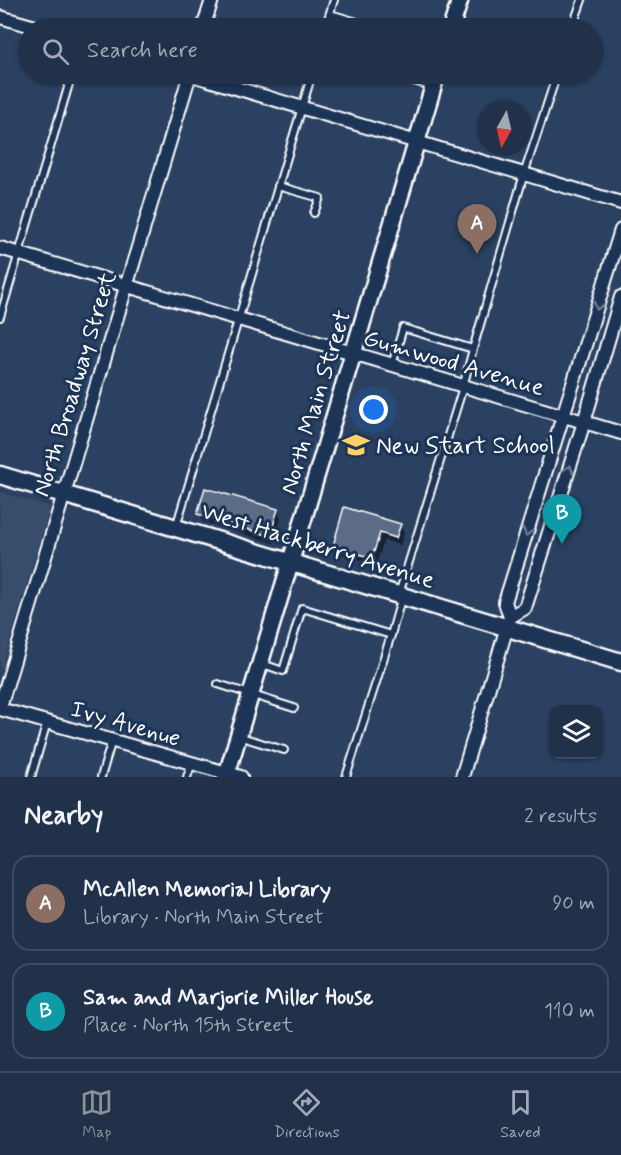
<!DOCTYPE html>
<html lang="en">
<head>
<meta charset="utf-8">
<style>
	:root { --surface:#203149; --page:#2d3d53; --text:#f1f3f6; --muted:#a2a9b4; --line:#3d4c61; --accent:#8c9099 }
	body { margin:0; font-family:Mynerve,sans-serif; background:var(--page); color:var(--text) }
	.controls { position:absolute; right:18px; bottom:18px; display:grid; overflow:hidden; border-radius:12px; box-shadow:0 2px 4px #0004 }
	.controls button { width:54px; height:54px; display:grid; place-items:center; padding:0; border:0; border-bottom:2px solid var(--line); background:var(--surface); color:var(--text); font:30px sans-serif }
	.compass { position:absolute; left:477px; top:102px; width:54px; height:54px; border-radius:50%; background:var(--surface); box-shadow:0 2px 4px #0004; rotate:188deg }
	.you { position:absolute; left:374px; top:410px; width:21px; height:21px; margin:-15px; border:4px solid #fff; border-radius:50%; background:#1a73e8; box-shadow:0 0 0 9px #1a73e833 }
	.badge { display:grid; place-items:center; width:39px; height:39px; border-radius:50%; background:var(--accent); color:#fff; font-size:20px; font-weight:700 }
	.pin { position:absolute; translate:-50% -50px; filter:drop-shadow(0 2px 3px #0008) }
	.pin::after { content:''; position:absolute; top:32px; width:21px; height:18px; background:inherit; clip-path:polygon(0 0,100% 0,50% 100%) }
	.list { margin:0; padding:0; list-style:none }
	h2 { display:flex; justify-content:space-between; align-items:center; height:78px; margin:0; padding:0 24px; font-size:26px }
	h2 small { font-size:20px; font-weight:400; color:var(--muted) }
	.list li { display:grid; grid-template-columns:39px 1fr auto; gap:18px; align-items:center; box-sizing:border-box; height:96px; margin:0 12px 12px; padding:0 12px; border:2px solid var(--line); border-radius:18px }
	.list b { display:block; font-size:22px; white-space:nowrap }
	.list p { margin:0; font-size:20px; white-space:nowrap; color:var(--muted) }
	.list em { font-size:20px; font-style:normal; color:var(--muted) }
	.icon { flex:none; width:33px; height:33px; fill:none; stroke:currentColor; stroke-width:2; stroke-linecap:round; stroke-linejoin:round }
	.map { position:relative; flex:none; width:621px; height:777px; overflow:hidden }
	.search { position:absolute; background:var(--surface); box-shadow:0 2px 4px #0004; left:18px; right:18px; top:18px; height:66px; display:flex; align-items:center; gap:15px; box-sizing:border-box; padding:0 21px; border-radius:33px; color:var(--muted); font-size:22px }
	.sheet { height:294px; background:var(--surface) }
	nav { display:flex; justify-content:space-around; align-items:center; box-sizing:border-box; height:84px; border-top:2px solid var(--line); background:var(--surface); font-size:16px; color:var(--muted) }
	nav a { display:grid; justify-items:center; gap:3px }
	nav .on { color:var(--accent) }
	.map>svg:first-child { display:block }
	.built { fill:#394e6c }
	.shadow { fill:#0007 }
	.building { fill:#5b6c86; stroke:#fff; stroke-width:1.5 }
	.lines { fill:none; stroke-linecap:round; stroke-linejoin:round }
	.service-casing { stroke:#fff; stroke-width:10 }
	.minor-casing { stroke:#fff; stroke-width:16 }
	.tertiary-casing { stroke:#fff; stroke-width:20 }
	.secondary-casing { stroke:#fff; stroke-width:21 }
	.service { stroke:#1d3557; stroke-width:6 }
	.minor { stroke:#1d3557; stroke-width:12 }
	.tertiary { stroke:#1d3557; stroke-width:15 }
	.secondary { stroke:#1d3557; stroke-width:16 }
	.oneway { stroke:#6c7c92 }
	.labels { text-anchor:middle; stroke-width:6; stroke-linejoin:round; paint-order:stroke }
	.street-label { font-size:24px; fill:#fff; stroke:#1d3557 }
	.poi-label { font-size:24px; fill:#fff; stroke:#1d3557; text-anchor:start }
</style>
</head>
<body>
<div class="map">
<svg width="621" height="777" viewBox="0 0 621 777">
	<rect width="100%" height="100%" fill="#2a4161"/>
	<filter id="ink" filterUnits="userSpaceOnUse"><feTurbulence type="fractalNoise" baseFrequency=".0167" numOctaves="2"/><feDisplacementMap in="SourceGraphic" scale="12" xChannelSelector="R" yChannelSelector="G"/><feConvolveMatrix kernelMatrix="1 2 1 2 8 2 1 2 1" color-interpolation-filters="sRGB"/></filter>
	<g filter="url(#ink)">
		<polygon class="built" points="0,492 50,507 0,673"/>
		<g class="shadow">
			<polygon points="277,511 281,518 274,543 203,522 199,514"/>
			<polygon points="400,525 404,533 400,545 384,540 376,565 339,553 334,545"/>
		</g>
		<g class="building">
			<polygon points="205,488 278,509 270,536 197,514"/>
			<polygon points="344,507 401,524 396,538 380,533 372,558 333,546"/>
		</g>
		<g class="lines">
			<defs>
				<g id="service">
					<polyline points="330,14 377,28"/>
					<polyline points="325,28 334,0"/>
					<polyline points="572,28 582,0"/>
					<polyline points="391,74 433,87"/>
					<polyline points="278,186 320,198 314,213"/>
					<polyline points="0,317 72,74"/>
					<polyline points="392,365 403,328 473,349 524,174 557,74"/>
					<polyline points="176,527 312,74"/>
					<polyline points="399,594 463,387 473,349"/>
					<polyline points="260,663 283,671 302,608 391,635 402,596"/>
					<polyline points="218,684 294,708"/>
					<polyline points="238,736 284,750"/>
					<polyline points="31,777 47,722"/>
					<polyline points="101,777 112,740"/>
					<polyline points="187,777 192,763"/>
					<polyline points="346,777 391,635"/>
				</g>
				<g id="minor">
					<polyline points="0,17 39,28"/>
					<polyline points="203,28 212,0"/>
					<polyline points="189,74 621,203"/>
					<polyline points="0,248 621,433"/>
					<polyline points="510,617 525,608 584,422 621,297"/>
					<polyline points="0,707 190,74"/>
					<polyline points="0,709 241,777"/>
					<polyline points="462,777 510,617 505,602 621,230"/>
				</g>
				<g id="tertiary">
					<polyline points="451,28 460,0"/>
					<polyline points="226,777 437,74"/>
				</g>
				<polyline id="secondary" points="0,475 621,662"/>
			</defs>
			<use href="#service" class="service-casing"/>
			<use href="#minor" class="minor-casing"/>
			<use href="#tertiary" class="tertiary-casing"/>
			<use href="#secondary" class="secondary-casing"/>
			<use href="#service" class="service"/>
			<use href="#minor" class="minor"/>
			<use href="#tertiary" class="tertiary"/>
			<use href="#secondary" class="secondary"/>
		</g>
		<defs><path id="oneway-chevron" d="M-2-3.5L2.5 0L-2 3.5" fill="none" stroke-width="1.6" stroke-linecap="round" stroke-linejoin="round" transform="scale(1.5)"/></defs>
		<g class="oneway">
			<use href="#oneway-chevron" transform="translate(598 306) rotate(107)"/>
			<use href="#oneway-chevron" transform="translate(569 469) rotate(-72)"/>
			<use href="#oneway-chevron" transform="translate(527 532) rotate(108)"/>
		</g>
	</g>
	<defs>
		<symbol id="school-bare" viewBox="-9 -9 18 18"><path d="M0-5L7-2L0 1L-7-2ZM-4 1L0 2.5L4 1V4Q0 6-4 4Z" fill="#ffd166" stroke="#1d3557" stroke-width="2.5" paint-order="stroke"/></symbol>
	</defs>
	<g fill-rule="evenodd">
		<use href="#school-bare" x="337" y="426" width="38" height="38"/>
	</g>
	<g class="labels">
		<g class="street-label">
			<text transform="translate(454 362) rotate(16)" y="8">Gumwood Avenue</text>
			<text transform="translate(74 384) rotate(-73)" y="8">North Broadway Street</text>
			<text transform="translate(315 402) rotate(-73)" y="8">North Main Street</text>
			<text transform="translate(318 545) rotate(17)" y="8">West Hackberry Avenue</text>
			<text transform="translate(126 723) rotate(16)" y="8">Ivy Avenue</text>
		</g>
		<g class="poi-label">
			<text x="376" y="453">New Start School</text>
		</g>
	</g>
</svg>
<div class="controls">
<button><svg class="icon" aria-label="layers" viewBox="0 0 24 24"><path d="M12 4l9 5-9 5-9-5zM3 14l9 5 9-5"/></svg></button>
</div>
<svg class="compass" viewBox="-18 -18 36 36"><path d="M0-13l5 13h-10z" fill="#e53935"/><path d="M0 13l5-13h-10z" fill="#a2a9b4"/></svg>
<div class="you"></div>
<div class="pin badge" style="left:477px;top:254px;background:#8d6e63">A</div>
<div class="pin badge" style="left:562px;top:544px;background:#0f9aa8">B</div>
<div class="search"><svg class="icon" aria-label="search" viewBox="0 0 24 24"><circle cx="10" cy="10" r="6"/><path d="M15 15l6 6"/></svg>Search here</div>
</div>
<section class="sheet">
<h2>Nearby<small>2 results</small></h2>
<ul class="list">
<li><span class="badge" style="background:#8d6e63">A</span><div><b>McAllen Memorial Library</b><p>Library · North Main Street</p></div><em>90 m</em></li>
<li><span class="badge" style="background:#0f9aa8">B</span><div><b>Sam and Marjorie Miller House</b><p>Place · North 15th Street</p></div><em>110 m</em></li>
</ul>
</section>
<nav>
<a class="on"><svg class="icon" aria-label="map" viewBox="0 0 24 24"><path d="M3 6l6-2 6 2 6-2v14l-6 2-6-2-6 2zM9 4v14M15 6v14"/></svg>Map</a>
<a><svg class="icon" aria-label="directions" viewBox="0 0 24 24"><path d="M12 3l9 9-9 9-9-9zM9 14v-3h6M13 9l2 2-2 2"/></svg>Directions</a>
<a><svg class="icon" aria-label="saved" viewBox="0 0 24 24"><path d="M7 4h10v16l-5-4-5 4z"/></svg>Saved</a>
</nav>
</body>
</html>
